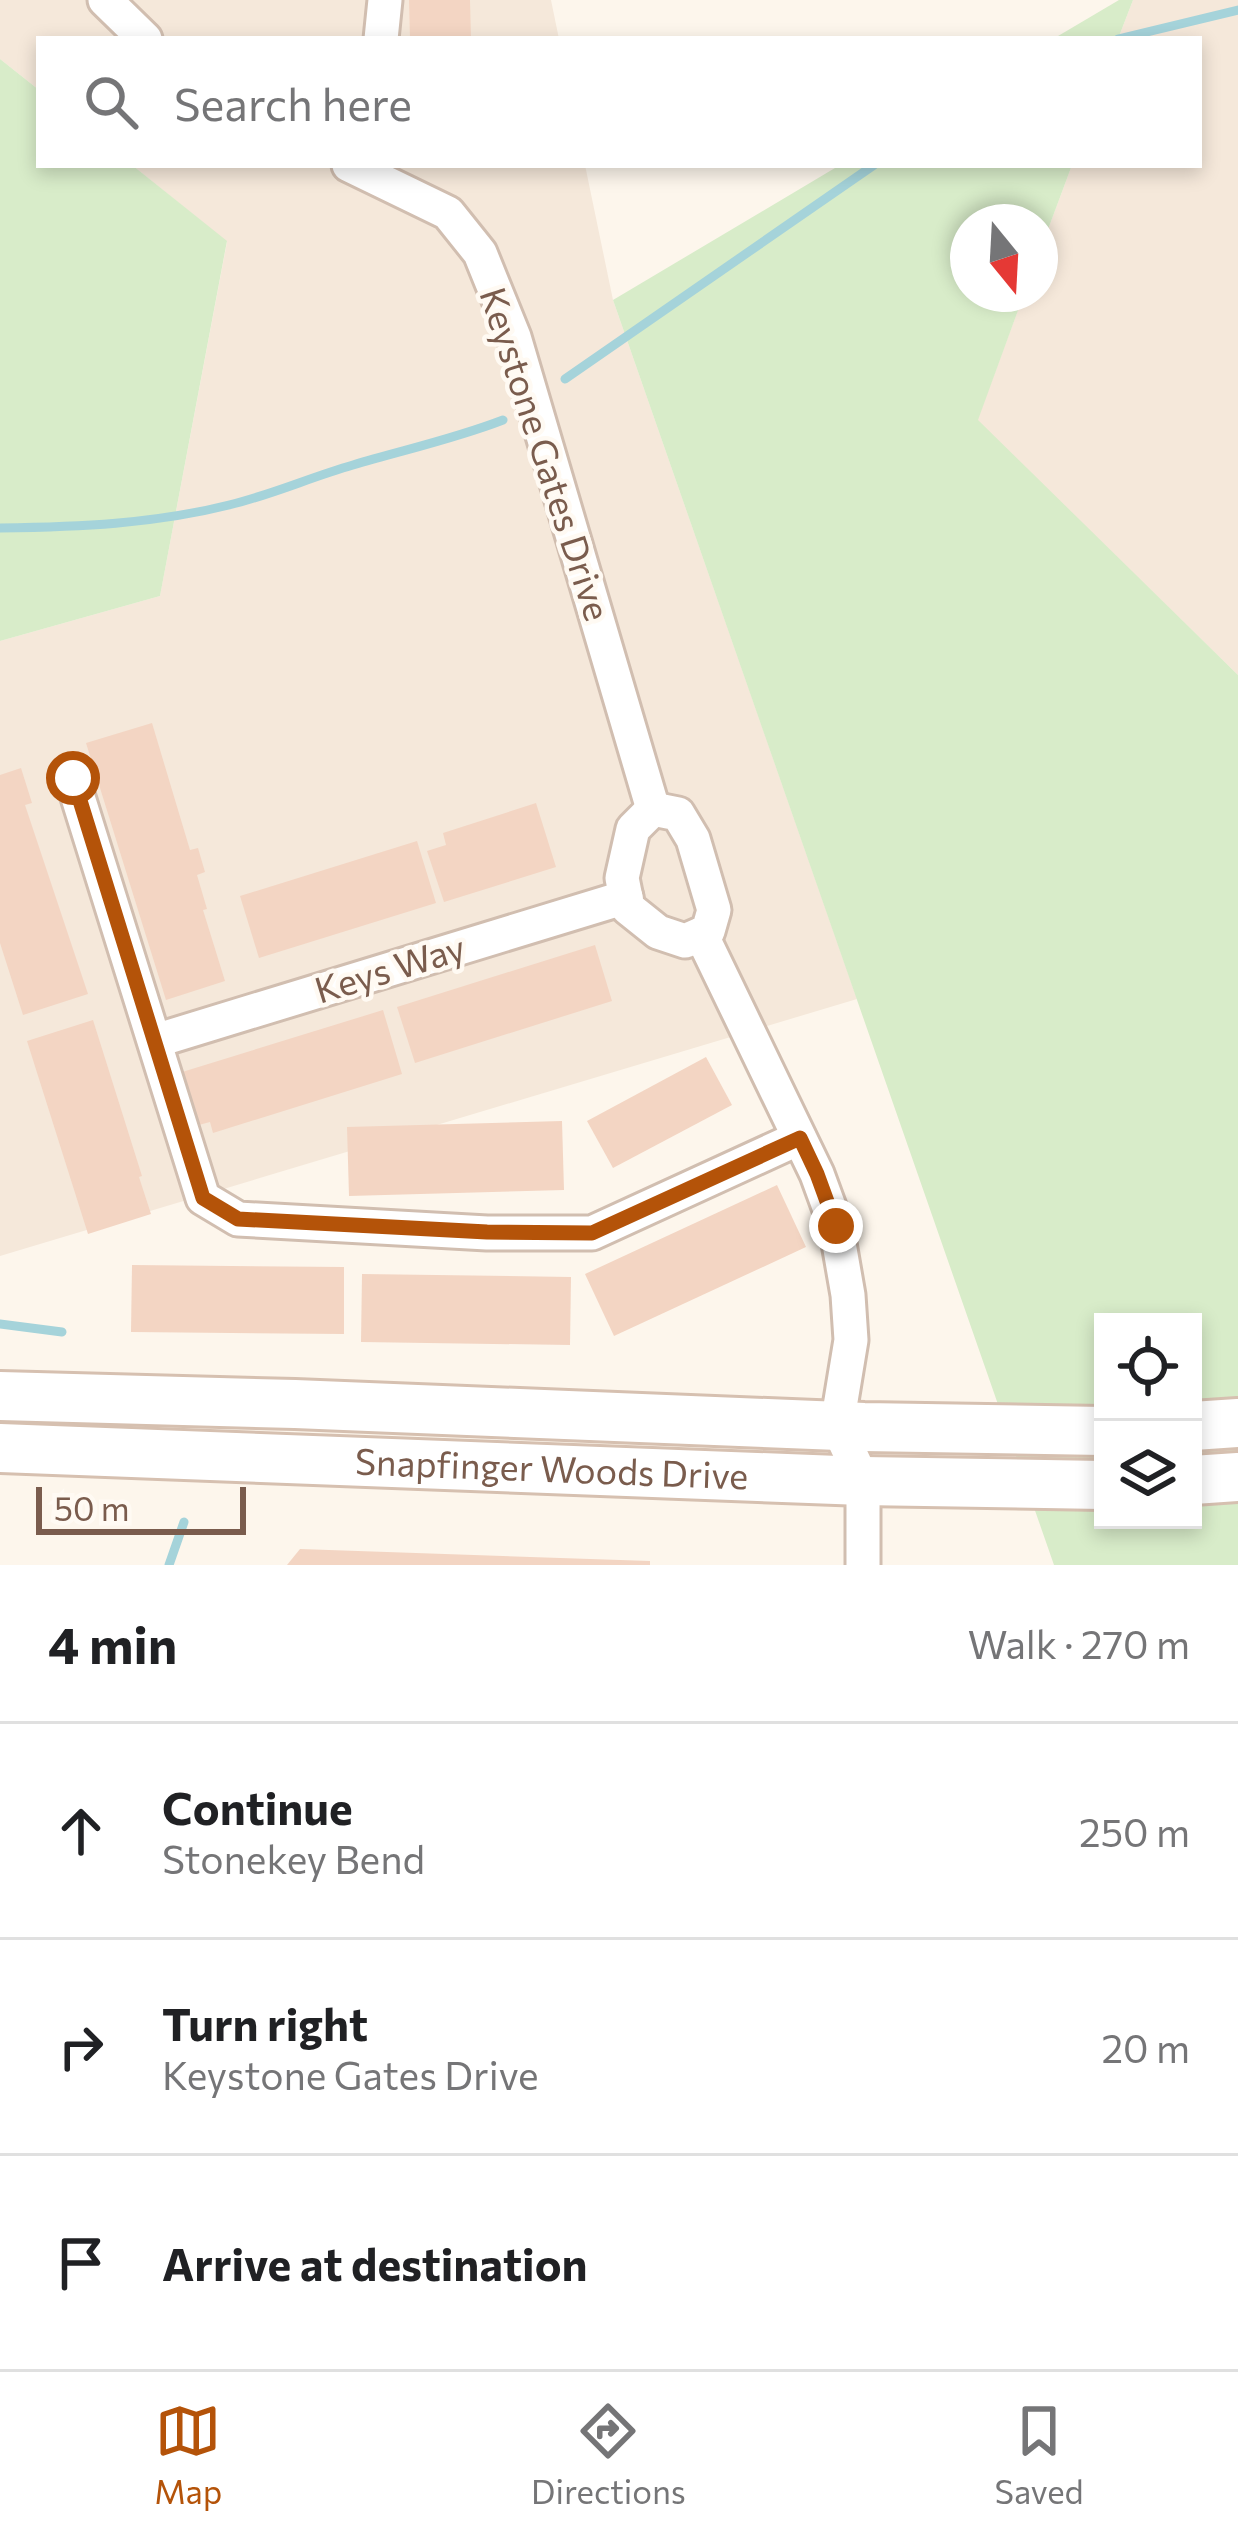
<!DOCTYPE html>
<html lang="en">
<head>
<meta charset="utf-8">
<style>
	:root { --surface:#fff; --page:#f2f2f2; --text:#202124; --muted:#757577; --line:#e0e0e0; --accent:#b45309 }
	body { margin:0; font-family:Commissioner,sans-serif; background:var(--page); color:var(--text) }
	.controls { position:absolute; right:36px; bottom:36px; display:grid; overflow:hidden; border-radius:0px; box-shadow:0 6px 18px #0003 }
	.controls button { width:108px; height:108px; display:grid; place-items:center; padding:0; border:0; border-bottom:3px solid var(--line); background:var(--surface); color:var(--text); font:60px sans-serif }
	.compass { position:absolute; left:950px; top:204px; width:108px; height:108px; border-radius:50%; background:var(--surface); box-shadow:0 6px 18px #0003; rotate:162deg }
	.scale { position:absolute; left:36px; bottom:30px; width:210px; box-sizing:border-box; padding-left:12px; border:6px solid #7a5c4d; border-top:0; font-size:33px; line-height:42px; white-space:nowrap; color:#7a5c4d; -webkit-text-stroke:9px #fffaf3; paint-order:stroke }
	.stop { position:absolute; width:36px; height:36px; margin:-27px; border:9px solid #b45309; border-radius:50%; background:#fff }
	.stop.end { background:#b45309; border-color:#fff; box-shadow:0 3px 12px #0008 }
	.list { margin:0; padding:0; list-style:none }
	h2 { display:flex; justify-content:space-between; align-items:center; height:156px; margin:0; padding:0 48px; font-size:51px }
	h2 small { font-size:39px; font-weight:400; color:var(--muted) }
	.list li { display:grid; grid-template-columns:78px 1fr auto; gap:36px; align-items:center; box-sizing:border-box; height:216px; padding:0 48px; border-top:3px solid var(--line) }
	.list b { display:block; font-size:45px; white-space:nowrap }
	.list p { margin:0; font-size:39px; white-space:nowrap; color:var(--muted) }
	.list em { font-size:39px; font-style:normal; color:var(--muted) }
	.icon { flex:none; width:66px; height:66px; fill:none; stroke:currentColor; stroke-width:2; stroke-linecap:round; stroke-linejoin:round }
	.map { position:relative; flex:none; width:1238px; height:1565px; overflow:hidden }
	.search { position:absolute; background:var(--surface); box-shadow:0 6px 18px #0003; left:36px; right:36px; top:36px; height:132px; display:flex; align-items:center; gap:30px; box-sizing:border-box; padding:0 42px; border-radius:0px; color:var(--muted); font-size:45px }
	.sheet { height:804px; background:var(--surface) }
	nav { display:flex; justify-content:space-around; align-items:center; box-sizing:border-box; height:168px; border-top:3px solid var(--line); background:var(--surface); font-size:33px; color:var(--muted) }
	nav a { display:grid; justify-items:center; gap:6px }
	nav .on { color:var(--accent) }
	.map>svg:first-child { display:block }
	.residential { fill:#f5e8da }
	.green { fill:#d8ecc9; fill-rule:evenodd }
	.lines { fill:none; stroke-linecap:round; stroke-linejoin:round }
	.stream { stroke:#a5d3da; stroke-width:9 }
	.building { fill:#f3d5c3 }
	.street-casing { stroke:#d1beb0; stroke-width:39 }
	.secondary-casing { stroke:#d6c0b0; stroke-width:54 }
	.street { stroke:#fff; stroke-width:33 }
	.secondary { stroke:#fff; stroke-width:48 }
	.route { stroke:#b45309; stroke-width:15 }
	.labels { text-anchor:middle; stroke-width:9; stroke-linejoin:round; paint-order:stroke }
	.street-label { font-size:36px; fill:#7a5c4d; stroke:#fffaf3 }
</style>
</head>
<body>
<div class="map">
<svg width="1238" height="1565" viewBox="0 0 1238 1565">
	<rect width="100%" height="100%" fill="#fdf6ec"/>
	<g class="residential">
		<polygon points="0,0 551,0 559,39 39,39 39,90 0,59"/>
		<polygon points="1133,0 1238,0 1238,675 977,421 1024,294 1040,294 1040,251 1072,165 1199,165 1199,39 1118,39"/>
		<polygon points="132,165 585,165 613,300 857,999 0,1256 0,641 160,596 227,242"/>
	</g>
	<g class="green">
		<polygon points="1119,0 1133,0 1118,39 1053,39"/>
		<polygon points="0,59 39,90 39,165 132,165 227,241 160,596 0,641"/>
		<path d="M 840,165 L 1072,165 L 1040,251 L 1040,222 L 968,222 L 968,294 L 1024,294 L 978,420 L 1238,675 L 1238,1565 L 1054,1565 L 613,300 ZM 1103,1322 L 1193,1322 L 1193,1520 L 1103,1520 Z"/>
	</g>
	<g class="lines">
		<g class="stream">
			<polyline points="1118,39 1238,10"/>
			<polyline points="565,379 874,165"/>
			<path d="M 0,528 C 78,527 154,524 229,505 C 271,495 311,477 353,465 C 403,450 454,439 503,420"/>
			<polyline points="0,1324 62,1332"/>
			<polyline points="169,1565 184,1522"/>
		</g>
	</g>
	<g class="building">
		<polygon points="409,0 470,0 471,39 410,39"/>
		<polygon points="152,723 190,850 198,848 205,872 197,875 207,909 203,910 225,981 166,1000 86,743"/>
		<polygon points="21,768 32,803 25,805 88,994 23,1015 0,943 0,775"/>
		<polygon points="536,803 556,867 444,902 427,851 446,845 443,833"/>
		<polygon points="417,841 436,903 259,958 240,896"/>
		<polygon points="595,945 612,1001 415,1063 397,1007"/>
		<polygon points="383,1010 402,1074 213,1133 210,1122 195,1126 179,1073"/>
		<polygon points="93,1020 142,1176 139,1177 151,1214 88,1234 27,1041"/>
		<polygon points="706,1057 732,1105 613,1168 587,1121"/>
		<polygon points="562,1121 564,1190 349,1196 347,1127"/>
		<polygon points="777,1185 806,1247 614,1336 585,1274"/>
		<polygon points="132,1265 344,1267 344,1334 131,1332"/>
		<polygon points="362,1274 571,1277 570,1345 361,1342"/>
		<polygon points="300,1549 650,1561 650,1565 287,1565"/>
	</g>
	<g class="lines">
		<defs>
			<g id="street">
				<polyline points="105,0 145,39"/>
				<polyline points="381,39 385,0"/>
				<polyline points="349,165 448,213 480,253 514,337 653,809"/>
				<polyline points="72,778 203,1198 238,1219 487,1233 592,1233 799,1138"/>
				<polygon points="653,809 678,814 693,839 714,910 708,931 685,941 658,932 628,908 622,878 633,829"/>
				<polyline points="701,934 817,1174 836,1226 848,1295 851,1340 837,1425 863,1481 863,1565"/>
				<polyline points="155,1041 626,897"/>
			</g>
			<g id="secondary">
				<polyline points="0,1396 295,1404 864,1427 1103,1431"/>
				<polyline points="1193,1426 1238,1423"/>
				<path id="s1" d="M 0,1448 L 863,1481 L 1103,1485"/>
				<polyline points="1193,1480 1238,1477"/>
			</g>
		</defs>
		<use href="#street" class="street-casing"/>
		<use href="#secondary" class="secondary-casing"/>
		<use href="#street" class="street"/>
		<use href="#secondary" class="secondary"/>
	</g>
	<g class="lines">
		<polyline class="route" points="73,778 203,1198 238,1219 487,1232 592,1233 800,1138 817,1174 836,1226"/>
	</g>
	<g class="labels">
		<g class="street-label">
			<text transform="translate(545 454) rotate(72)" y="13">Keystone Gates Drive</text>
			<text transform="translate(390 969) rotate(-17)" y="13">Keys Way</text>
			<text dy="13" stroke="none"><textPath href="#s1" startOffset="552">Snapfinger Woods Drive</textPath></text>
		</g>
	</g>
</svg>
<div class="controls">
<button><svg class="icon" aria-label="locate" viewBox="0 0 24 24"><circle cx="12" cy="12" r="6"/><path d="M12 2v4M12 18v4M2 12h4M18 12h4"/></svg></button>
<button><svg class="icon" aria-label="layers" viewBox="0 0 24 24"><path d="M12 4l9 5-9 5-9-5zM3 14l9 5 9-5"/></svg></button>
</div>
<svg class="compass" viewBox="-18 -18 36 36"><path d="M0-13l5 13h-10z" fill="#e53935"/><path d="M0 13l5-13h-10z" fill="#757577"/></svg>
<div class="scale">50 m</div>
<div class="stop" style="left:73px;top:778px"></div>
<div class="stop end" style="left:836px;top:1226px"></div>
<div class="search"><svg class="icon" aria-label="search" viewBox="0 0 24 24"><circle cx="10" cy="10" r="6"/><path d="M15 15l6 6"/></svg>Search here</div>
</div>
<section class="sheet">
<h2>4 min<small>Walk · 270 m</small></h2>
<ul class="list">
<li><svg class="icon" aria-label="ahead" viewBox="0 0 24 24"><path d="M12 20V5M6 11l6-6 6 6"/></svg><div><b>Continue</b><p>Stonekey Bend</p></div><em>250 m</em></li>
<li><svg class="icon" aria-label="right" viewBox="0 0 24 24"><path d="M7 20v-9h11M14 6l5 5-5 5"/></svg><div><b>Turn right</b><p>Keystone Gates Drive</p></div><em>20 m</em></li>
<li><svg class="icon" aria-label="arrive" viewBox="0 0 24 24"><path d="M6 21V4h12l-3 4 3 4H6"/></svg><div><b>Arrive at destination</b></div></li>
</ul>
</section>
<nav>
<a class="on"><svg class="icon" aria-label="map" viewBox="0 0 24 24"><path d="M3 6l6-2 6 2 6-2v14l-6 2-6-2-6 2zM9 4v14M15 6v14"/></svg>Map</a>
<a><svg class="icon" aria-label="directions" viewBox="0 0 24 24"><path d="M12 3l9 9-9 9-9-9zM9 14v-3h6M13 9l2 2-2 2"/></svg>Directions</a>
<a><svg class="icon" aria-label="saved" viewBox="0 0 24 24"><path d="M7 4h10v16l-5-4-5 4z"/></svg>Saved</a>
</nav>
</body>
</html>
